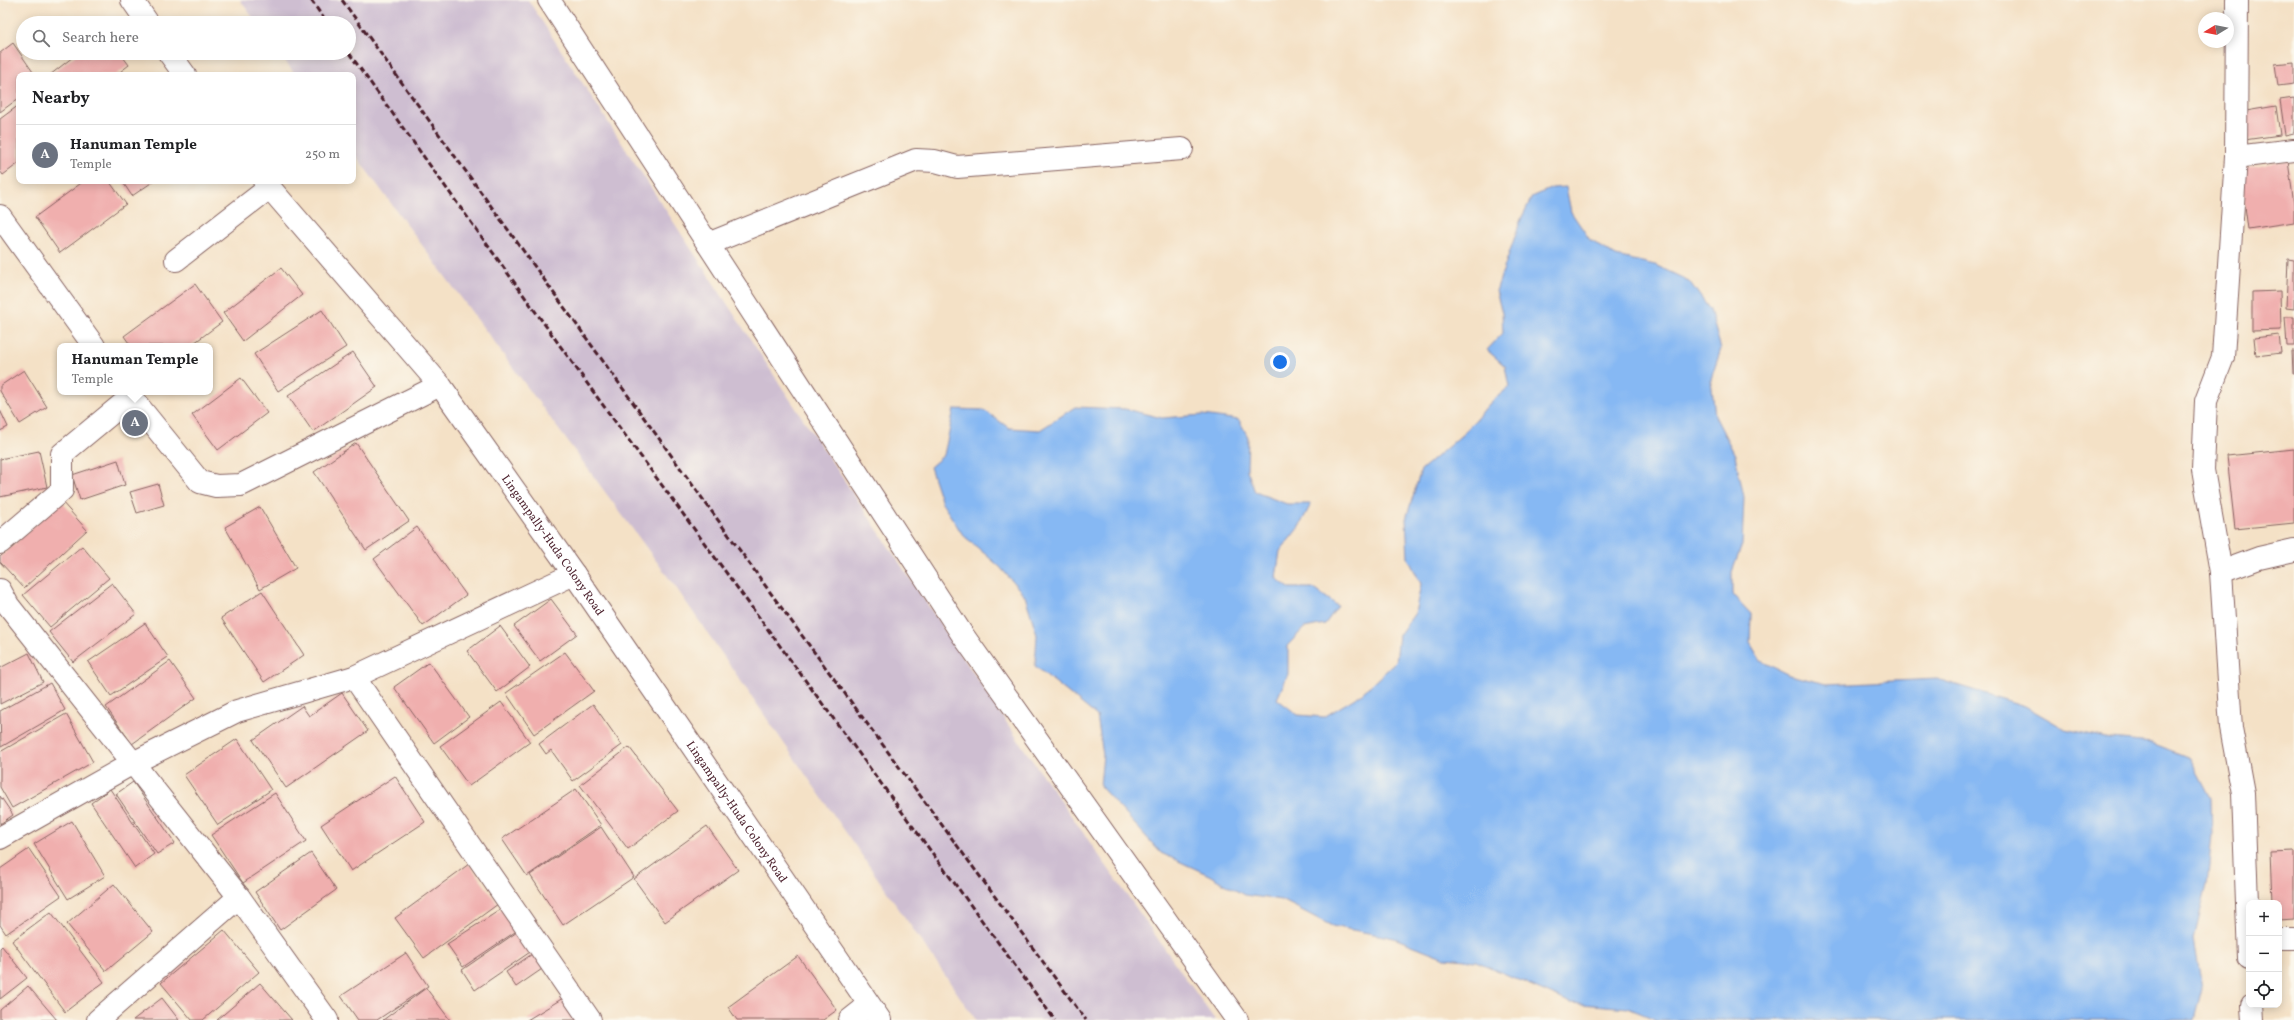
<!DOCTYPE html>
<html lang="en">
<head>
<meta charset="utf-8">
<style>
	:root { --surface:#fff; --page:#f2f2f2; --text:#202124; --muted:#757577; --line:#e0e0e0; --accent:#1a73e8 }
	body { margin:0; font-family:Vollkorn,serif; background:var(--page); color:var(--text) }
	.controls { position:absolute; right:12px; bottom:12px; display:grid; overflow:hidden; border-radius:8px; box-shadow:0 2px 10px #0003 }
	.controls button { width:36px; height:36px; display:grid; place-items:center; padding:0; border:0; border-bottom:1px solid var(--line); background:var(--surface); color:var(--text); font:20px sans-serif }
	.compass { position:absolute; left:2198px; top:12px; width:36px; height:36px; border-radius:50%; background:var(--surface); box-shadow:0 2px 10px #0003; rotate:260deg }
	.you { position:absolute; left:1280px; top:362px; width:14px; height:14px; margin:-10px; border:3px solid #fff; border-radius:50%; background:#1a73e8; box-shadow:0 0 0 6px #1a73e833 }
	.badge { display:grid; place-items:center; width:26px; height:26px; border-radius:50%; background:var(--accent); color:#fff; font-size:13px; font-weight:700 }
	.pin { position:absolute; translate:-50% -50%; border:2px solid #fff; box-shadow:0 1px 4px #0006 }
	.popup { position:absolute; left:57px; top:343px; width:156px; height:52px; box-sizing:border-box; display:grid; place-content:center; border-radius:8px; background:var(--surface); filter:drop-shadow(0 1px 3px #0005); font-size:13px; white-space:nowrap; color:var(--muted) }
	.popup b { font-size:15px; color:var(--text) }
	.popup::after { content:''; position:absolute; left:50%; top:100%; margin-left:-8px; border:8px solid transparent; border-top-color:var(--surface) }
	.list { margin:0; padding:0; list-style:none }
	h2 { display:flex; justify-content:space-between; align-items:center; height:52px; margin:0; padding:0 16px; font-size:17px }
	h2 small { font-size:13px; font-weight:400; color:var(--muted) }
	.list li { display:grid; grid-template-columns:26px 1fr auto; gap:12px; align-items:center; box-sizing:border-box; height:60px; padding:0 16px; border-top:1px solid var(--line) }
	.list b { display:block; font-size:15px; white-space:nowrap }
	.list p { margin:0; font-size:13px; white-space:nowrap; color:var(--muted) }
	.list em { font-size:13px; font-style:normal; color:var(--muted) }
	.icon { flex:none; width:22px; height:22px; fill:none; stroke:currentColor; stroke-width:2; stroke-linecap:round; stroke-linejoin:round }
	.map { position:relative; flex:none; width:2294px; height:1020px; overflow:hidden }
	.search { position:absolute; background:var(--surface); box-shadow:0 2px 10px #0003; left:16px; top:16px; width:340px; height:44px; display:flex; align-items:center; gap:10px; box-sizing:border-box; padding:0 14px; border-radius:22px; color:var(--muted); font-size:15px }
	.panel { position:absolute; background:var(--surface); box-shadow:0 2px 10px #0003; left:16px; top:72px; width:340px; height:112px; border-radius:8px }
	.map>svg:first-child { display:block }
	.industrial { fill:#cebed1 }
	.water { fill:#86b8f3; stroke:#686c8f }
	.building { fill:#f0afae }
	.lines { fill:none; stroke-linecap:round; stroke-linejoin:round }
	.minor-casing { stroke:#866361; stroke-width:24 }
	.tertiary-casing { stroke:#866361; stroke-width:24 }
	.minor { stroke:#fff; stroke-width:22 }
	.tertiary { stroke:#fff; stroke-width:22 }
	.rail { stroke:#4a1f2b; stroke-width:3; stroke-dasharray:6 3; stroke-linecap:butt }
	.labels { text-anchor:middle; stroke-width:4; stroke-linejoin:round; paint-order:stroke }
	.street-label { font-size:12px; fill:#4a1f2b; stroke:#fbf7ec }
</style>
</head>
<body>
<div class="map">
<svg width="2294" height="1020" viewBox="0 0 2294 1020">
	<rect width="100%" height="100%" fill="#fbf7ec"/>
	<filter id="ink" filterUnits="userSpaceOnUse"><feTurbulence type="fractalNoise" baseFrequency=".025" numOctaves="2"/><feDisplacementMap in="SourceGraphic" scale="8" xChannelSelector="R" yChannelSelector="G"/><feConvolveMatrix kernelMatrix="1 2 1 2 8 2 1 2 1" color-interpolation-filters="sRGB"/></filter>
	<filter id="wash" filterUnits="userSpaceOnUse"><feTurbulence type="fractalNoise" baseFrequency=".012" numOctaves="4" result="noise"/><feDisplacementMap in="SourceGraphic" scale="16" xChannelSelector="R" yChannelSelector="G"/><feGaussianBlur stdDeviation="0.9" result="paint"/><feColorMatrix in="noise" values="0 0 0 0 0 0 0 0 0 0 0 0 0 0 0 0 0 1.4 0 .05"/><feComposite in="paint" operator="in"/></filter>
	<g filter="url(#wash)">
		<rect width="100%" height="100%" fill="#f4e1c6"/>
		<polygon class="industrial" points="240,0 528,0 783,389 1029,756 1215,1020 976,1020 677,589 353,152 353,75 296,75 279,53 349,53 349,23 257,23"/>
		<polygon class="water" points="1566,187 1571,212 1590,240 1616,256 1655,265 1689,281 1710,310 1721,349 1711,379 1715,416 1735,455 1744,497 1742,545 1732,572 1732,594 1751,614 1750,643 1761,661 1789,675 1827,684 1937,679 2025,706 2065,729 2111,739 2152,743 2190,758 2211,798 2212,835 2207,885 2194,939 2202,988 2194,1020 1657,1020 1628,1008 1571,1003 1476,961 1445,958 1394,938 1332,926 1282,900 1244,895 1209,875 1161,853 1100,786 1103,755 1097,716 1035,666 1037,635 1025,596 1000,567 963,535 942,503 930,467 944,455 954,409 984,410 1009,428 1040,430 1075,407 1125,409 1162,418 1203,415 1239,420 1248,437 1247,470 1255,492 1287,504 1311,504 1299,527 1280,551 1276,578 1289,588 1313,588 1338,606 1325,624 1304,628 1288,645 1288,674 1277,699 1298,715 1324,717 1360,695 1396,662 1399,635 1415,613 1421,584 1408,558 1406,519 1421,470 1464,433 1490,403 1509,387 1505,366 1487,350 1503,333 1502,313 1496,291 1521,219 1532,197 1552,188"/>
		<g id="blocks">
			<g class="building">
				<polygon points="13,43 35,75 19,75 19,98 0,112 0,53"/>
				<polygon points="78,53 120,53 129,65 116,75 50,75"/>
				<polygon points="2294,62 2294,84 2278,86 2275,64"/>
				<polygon points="2294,98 2294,133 2285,135 2280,100"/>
				<polygon points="19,105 19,163 3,175 0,171 0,119"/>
				<polygon points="2276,106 2280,135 2244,140 2240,112"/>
				<polygon points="2288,161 2294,205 2294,222 2248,229 2240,168"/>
				<polygon points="84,181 109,181 126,204 60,253 35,217"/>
				<polygon points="122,181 154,181 132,196"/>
				<polygon points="2288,259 2294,260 2294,309 2286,308"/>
				<polygon points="281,268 302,295 243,341 223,313"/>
				<polygon points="195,284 222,322 190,346 131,346 124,336"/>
				<polygon points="2280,291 2281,330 2252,331 2252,292"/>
				<polygon points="322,310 346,347 278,391 254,354"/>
				<polygon points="2285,317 2294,317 2294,346 2287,346"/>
				<polygon points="2279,335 2281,353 2256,356 2254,338"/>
				<polygon points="2292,351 2294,351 2294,373 2293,373"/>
				<polygon points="353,352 377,387 313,432 288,396"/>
				<polygon points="24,370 47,407 20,424 0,391 0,386"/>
				<polygon points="241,378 267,413 218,450 192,415"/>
				<polygon points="0,410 8,427 0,431"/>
				<polygon points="356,443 409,521 366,550 314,472"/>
				<polygon points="2294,449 2294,523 2235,529 2227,456"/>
				<polygon points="39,451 47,487 0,497 0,459"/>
				<polygon points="118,460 125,485 80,500 72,475"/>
				<polygon points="158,484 164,505 137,513 130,492"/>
				<polygon points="61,501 87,530 24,588 0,562 0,557"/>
				<polygon points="260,507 296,568 260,589 225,527"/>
				<polygon points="417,527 466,595 423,626 374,559"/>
				<polygon points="82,546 109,578 50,627 23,595"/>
				<polygon points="112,583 136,614 73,662 49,632"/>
				<polygon points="262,591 304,655 264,682 221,618"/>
				<polygon points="551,599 577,634 540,661 514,626"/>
				<polygon points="145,623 168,657 111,696 88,662"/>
				<polygon points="500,626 530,667 497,692 467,651"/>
				<polygon points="565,652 594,691 534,734 506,693"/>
				<polygon points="29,653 43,682 0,704 0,668"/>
				<polygon points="170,661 196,698 132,744 106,707"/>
				<polygon points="429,662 469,717 434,743 394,687"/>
				<polygon points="50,683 65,710 1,747 0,711"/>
				<polygon points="342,693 368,731 286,788 253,740 302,706 309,716"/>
				<polygon points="501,702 530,742 469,786 440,746"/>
				<polygon points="593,704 622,745 573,781 551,750 546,754 539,744"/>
				<polygon points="66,714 93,762 12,808 0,787 0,752"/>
				<polygon points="237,739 271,790 218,825 184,775"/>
				<polygon points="629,747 678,811 628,849 580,785"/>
				<polygon points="395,776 425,822 351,871 321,825"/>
				<polygon points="133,782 175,843 157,854 116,794"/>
				<polygon points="110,789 154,854 135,868 91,803"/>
				<polygon points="576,789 601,825 527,876 502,839"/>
				<polygon points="275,793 306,841 243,883 211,835"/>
				<polygon points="0,796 13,815 0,824"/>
				<polygon points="72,821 105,876 68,899 34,844"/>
				<polygon points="707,826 738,870 665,922 634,879"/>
				<polygon points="601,827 634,877 563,925 530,875"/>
				<polygon points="29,849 61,896 6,934 0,925 0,869"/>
				<polygon points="2294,851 2294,919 2279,920 2279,903 2272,903 2270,852"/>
				<polygon points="311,853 336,890 280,930 255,892"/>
				<polygon points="469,864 498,904 424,958 395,918"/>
				<polygon points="114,884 153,932 106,971 67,924"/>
				<polygon points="503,908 518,930 463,967 447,944"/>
				<polygon points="51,912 104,982 65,1012 12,941"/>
				<polygon points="224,930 259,972 203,1020 192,1020 161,983"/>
				<polygon points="520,930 533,950 475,990 462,970"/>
				<polygon points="2,946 27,978 0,999 0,948"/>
				<polygon points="535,952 545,967 516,987 506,972"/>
				<polygon points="406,953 428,986 377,1020 358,1020 341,996"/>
				<polygon points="798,956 837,1010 823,1020 737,1020 728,1007"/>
				<polygon points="260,983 292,1020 217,1020"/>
				<polygon points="28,986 57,1020 0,1020 0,1010"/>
				<polygon points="426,988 450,1020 383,1020"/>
				<polygon points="568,995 581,1020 527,1020"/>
				<polygon points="162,998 179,1020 133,1020"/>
			</g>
		</g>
	</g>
	<g filter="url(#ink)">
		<use href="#blocks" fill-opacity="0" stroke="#866361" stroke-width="1"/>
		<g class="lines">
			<defs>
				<g id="minor">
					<polyline points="132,0 148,23"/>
					<polyline points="2237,0 2236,157 2223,357 2206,401 2203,470 2221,572 2259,558 2294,550"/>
					<polyline points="169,53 185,75"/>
					<polyline points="2236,157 2294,150"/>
					<polyline points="264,181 440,385"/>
					<polyline points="708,244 916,160 935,161 957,167 1182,149"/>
					<polyline points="176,260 269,188"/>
					<polyline points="0,543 62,490 62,454 131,397"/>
					<polyline points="2221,572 2231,728 2243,793 2249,958"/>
					<polyline points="0,590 8,605 239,897 327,1020"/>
					<polyline points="354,677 590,1020"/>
					<polyline points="0,838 133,763 237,711 354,677 574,574"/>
					<polyline points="2279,939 2294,939"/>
					<polyline points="2252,1005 2253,1020"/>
					<polyline points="98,1020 239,897"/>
					<polyline points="850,1020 869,1005"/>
				</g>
				<g id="tertiary">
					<polyline points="549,0 962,634 1237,1020"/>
					<polyline points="0,216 94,346"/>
					<path id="s1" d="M 127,392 L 200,482 L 216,486 L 241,485 L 440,385 L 574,574 L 880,1020"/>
				</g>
			</defs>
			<use href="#minor" class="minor-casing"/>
			<use href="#tertiary" class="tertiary-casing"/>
			<use href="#minor" class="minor"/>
			<use href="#tertiary" class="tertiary"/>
			<g class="rail">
				<polyline points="311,0 327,23"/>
				<polyline points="342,0 775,599 1086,1020"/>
				<polyline points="349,53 597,397 1055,1020"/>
			</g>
		</g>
	</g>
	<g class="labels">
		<g class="street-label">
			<text dy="4" stroke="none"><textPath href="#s1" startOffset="576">Lingampally-Huda Colony Road</textPath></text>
			<text dy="4" stroke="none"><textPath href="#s1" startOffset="900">Lingampally-Huda Colony Road</textPath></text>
		</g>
	</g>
</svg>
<div class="controls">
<button>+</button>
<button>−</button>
<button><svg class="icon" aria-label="locate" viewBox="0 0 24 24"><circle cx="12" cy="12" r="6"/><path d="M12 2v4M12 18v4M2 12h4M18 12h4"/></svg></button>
</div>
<svg class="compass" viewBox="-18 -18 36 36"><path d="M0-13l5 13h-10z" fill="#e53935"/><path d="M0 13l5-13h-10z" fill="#757577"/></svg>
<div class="you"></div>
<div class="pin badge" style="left:135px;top:423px;background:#6b7280">A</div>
<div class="popup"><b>Hanuman Temple</b>Temple</div>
<div class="search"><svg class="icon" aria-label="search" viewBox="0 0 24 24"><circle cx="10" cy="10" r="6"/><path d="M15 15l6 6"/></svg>Search here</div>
<section class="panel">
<h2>Nearby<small></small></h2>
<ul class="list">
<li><span class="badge" style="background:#6b7280">A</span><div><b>Hanuman Temple</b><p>Temple</p></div><em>250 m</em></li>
</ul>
</section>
</div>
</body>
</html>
